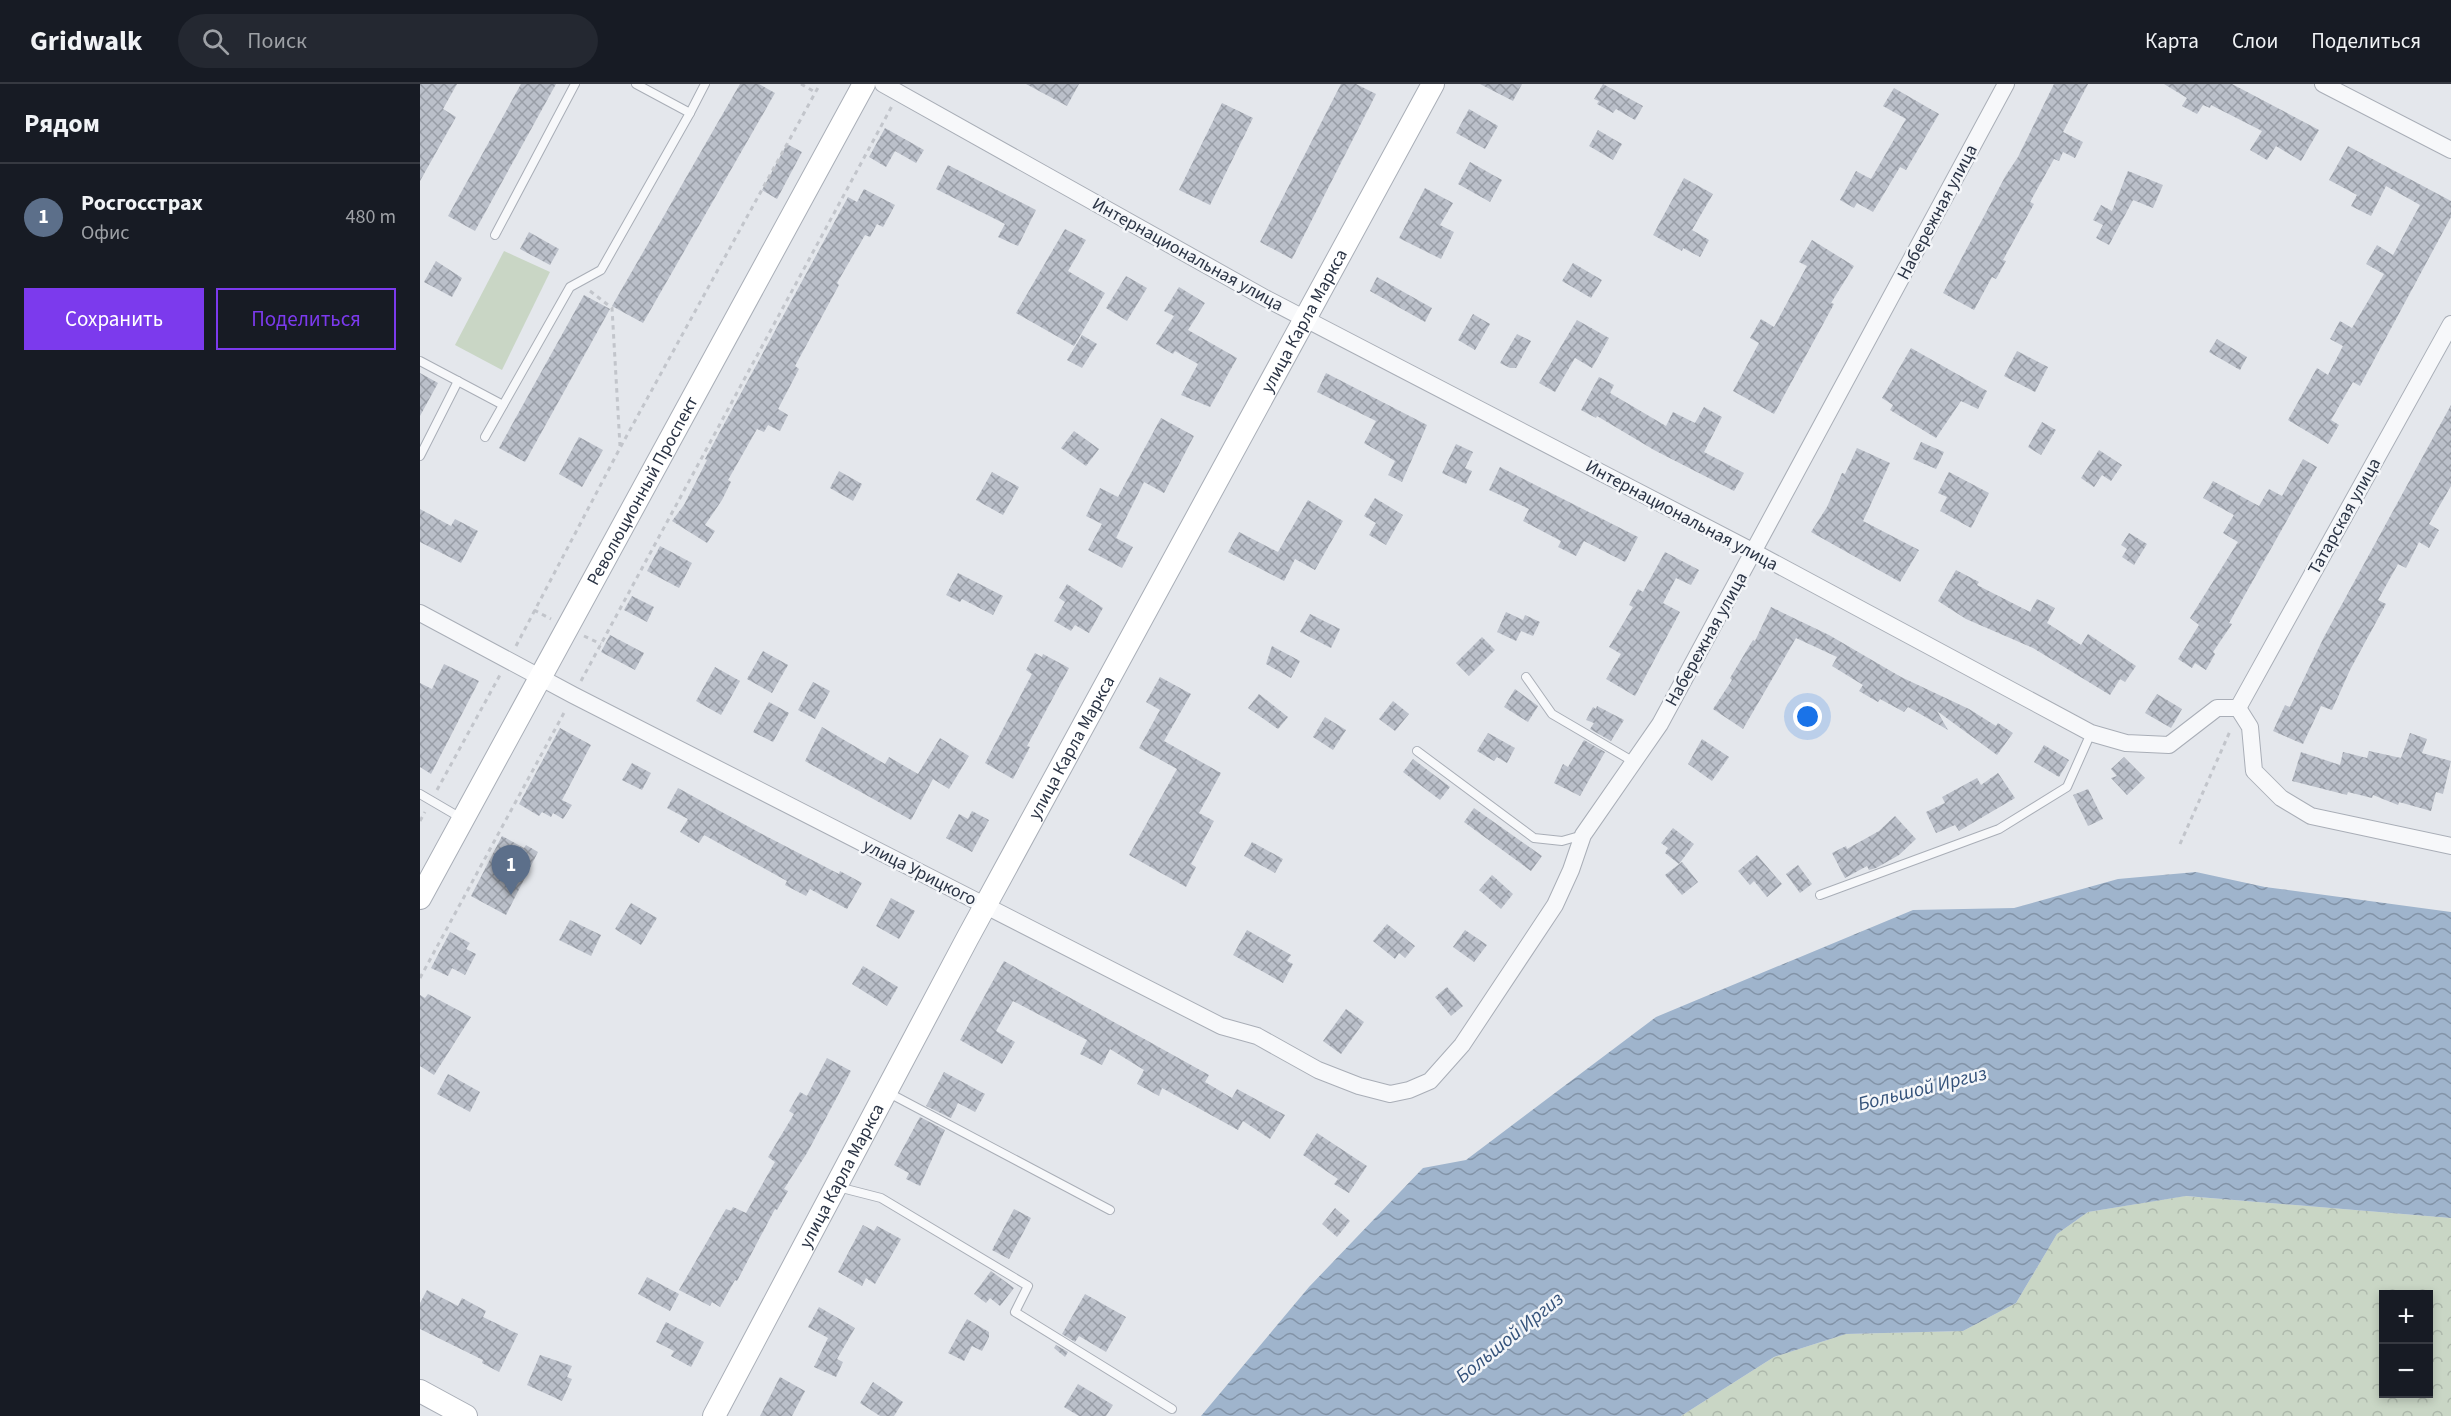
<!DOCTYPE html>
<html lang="ru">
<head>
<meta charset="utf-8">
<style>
	:root { --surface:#171b24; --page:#242831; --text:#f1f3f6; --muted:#9ea1a6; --line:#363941; --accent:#7c3aed }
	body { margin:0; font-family:"Source Sans 3",sans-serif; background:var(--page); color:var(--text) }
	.controls { position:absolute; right:18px; bottom:18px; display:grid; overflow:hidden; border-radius:0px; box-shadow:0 3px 9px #0003 }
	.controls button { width:54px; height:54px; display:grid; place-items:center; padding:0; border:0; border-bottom:2px solid var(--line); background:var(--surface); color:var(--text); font:30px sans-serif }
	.you { position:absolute; left:1388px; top:633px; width:21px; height:21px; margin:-15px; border:4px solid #fff; border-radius:50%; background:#1a73e8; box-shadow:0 0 0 9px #1a73e833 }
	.badge { display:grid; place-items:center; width:39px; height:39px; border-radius:50%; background:var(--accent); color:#fff; font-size:20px; font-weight:700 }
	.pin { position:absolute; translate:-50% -50px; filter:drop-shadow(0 2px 3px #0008) }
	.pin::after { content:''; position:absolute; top:32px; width:21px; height:18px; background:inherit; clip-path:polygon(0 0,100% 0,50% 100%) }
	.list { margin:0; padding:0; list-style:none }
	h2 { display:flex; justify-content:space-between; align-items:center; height:78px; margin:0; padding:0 24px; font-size:26px }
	h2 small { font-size:20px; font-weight:400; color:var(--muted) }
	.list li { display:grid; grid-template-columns:39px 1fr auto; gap:18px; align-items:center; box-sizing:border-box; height:108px; padding:0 24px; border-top:2px solid var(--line) }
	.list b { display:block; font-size:22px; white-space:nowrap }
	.list p { margin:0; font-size:20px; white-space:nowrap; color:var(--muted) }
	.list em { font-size:20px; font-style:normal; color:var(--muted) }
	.actions { display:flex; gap:12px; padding:18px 24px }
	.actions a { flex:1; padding:14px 0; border:2px solid var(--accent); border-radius:0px; text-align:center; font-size:21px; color:var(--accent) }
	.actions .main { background:var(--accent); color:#fff }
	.icon { flex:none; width:33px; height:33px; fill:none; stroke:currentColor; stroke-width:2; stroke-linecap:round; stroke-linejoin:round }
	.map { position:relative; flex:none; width:2031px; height:1332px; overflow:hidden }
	header { display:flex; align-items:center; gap:36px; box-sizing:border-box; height:84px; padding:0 30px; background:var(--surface); border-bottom:2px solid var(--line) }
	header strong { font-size:28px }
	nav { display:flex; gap:33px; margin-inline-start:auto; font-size:21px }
	.search { width:420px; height:54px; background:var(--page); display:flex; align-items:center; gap:15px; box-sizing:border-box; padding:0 21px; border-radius:33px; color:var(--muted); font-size:22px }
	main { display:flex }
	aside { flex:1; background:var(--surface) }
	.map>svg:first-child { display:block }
	.forest { fill:url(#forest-crowns); fill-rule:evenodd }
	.garden { fill:#c9d6c5 }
	.water { fill:url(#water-waves) }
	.building { fill:url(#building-cross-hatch) }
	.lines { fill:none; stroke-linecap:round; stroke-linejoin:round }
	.lane-casing { stroke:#a9aeb7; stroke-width:10 }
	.street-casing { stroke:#a9aeb7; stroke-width:18 }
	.secondary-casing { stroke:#a9aeb7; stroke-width:24 }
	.path { stroke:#c2c5cb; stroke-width:3; stroke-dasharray:4.5 4.5; stroke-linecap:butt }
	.lane { stroke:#f7f8fa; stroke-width:8 }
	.street { stroke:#f7f8fa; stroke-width:16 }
	.secondary { stroke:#fff; stroke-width:22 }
	.labels { text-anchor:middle; stroke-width:5; stroke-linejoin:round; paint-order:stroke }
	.street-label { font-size:18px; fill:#2b3445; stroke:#f4f6f9 }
	.water-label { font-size:20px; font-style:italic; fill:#34527a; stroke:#f4f6f9 }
</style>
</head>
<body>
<header>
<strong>Gridwalk</strong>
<div class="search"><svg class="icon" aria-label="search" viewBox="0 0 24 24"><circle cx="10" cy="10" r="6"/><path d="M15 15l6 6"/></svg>Поиск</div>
<nav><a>Карта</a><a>Слои</a><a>Поделиться</a></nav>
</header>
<main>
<aside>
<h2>Рядом<small></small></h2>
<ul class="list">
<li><span class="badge" style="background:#5c6f8a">1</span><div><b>Росгосстрах</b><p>Офис</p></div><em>480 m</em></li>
</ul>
<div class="actions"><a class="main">Сохранить</a><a>Поделиться</a></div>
</aside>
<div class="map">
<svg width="2031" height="1332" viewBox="0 0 2031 1332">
	<defs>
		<pattern id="forest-crowns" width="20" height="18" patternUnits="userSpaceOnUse" patternTransform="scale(1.5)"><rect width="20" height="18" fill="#c9d6c5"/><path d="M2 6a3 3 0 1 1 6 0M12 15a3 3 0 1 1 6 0" fill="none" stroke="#adb8ab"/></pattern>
		<pattern id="water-waves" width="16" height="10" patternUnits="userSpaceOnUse" patternTransform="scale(1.5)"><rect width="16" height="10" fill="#9fb4cc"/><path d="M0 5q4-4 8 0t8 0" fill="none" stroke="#8293a7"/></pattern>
		<pattern id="building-cross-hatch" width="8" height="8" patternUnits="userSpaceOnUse" patternTransform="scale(1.5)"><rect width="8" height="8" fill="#bbc0ca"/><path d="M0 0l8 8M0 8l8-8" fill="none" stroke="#989da6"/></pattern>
	</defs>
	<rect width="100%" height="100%" fill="#e4e7ec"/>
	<path class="forest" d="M 1765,1112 L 2031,1134 L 2031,1332 L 1261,1332 L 1354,1273 L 1426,1250 L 1543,1247 L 1596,1219 L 1637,1150 L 1668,1128 ZM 1964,1210 L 2008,1210 L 2008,1310 L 1964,1310 Z"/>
	<polygon class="garden" points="84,167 130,188 82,286 35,261"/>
	<polygon class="water" points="1776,788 1845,803 2031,828 2031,1134 1766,1112 1668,1128 1637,1150 1596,1219 1543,1247 1426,1250 1354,1273 1261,1332 781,1332 889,1203 1003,1084 1046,1076 1236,933 1493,826 1594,824 1698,795"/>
	<g class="building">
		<polygon points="0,0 37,0 23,25 36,33 0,97"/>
		<polygon points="101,0 136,0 55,147 28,132"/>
		<polygon points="320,0 339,0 355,9 223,239 192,222"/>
		<polygon points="606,0 659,0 647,22"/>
		<polygon points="921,0 936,0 956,10 872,175 840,158"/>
		<polygon points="1060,0 1102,0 1093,17"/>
		<polygon points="1183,0 1223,22 1215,36 1196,25 1193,29 1177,20 1179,17 1174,15"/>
		<polygon points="1634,0 1668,0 1643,48 1663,58 1655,74 1643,68 1639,77 1634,75 1610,118 1614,120 1583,176 1586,177 1576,195 1572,193 1554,226 1523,209 1586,91 1598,73"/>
		<polygon points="1744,0 1812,0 1899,46 1881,77 1856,62 1847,76 1830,66 1842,47 1791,21 1790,24 1783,21 1777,30 1762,22 1767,14"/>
		<polygon points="1474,4 1519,30 1486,86 1480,83 1453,128 1437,119 1434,124 1420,116 1436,87 1451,95 1486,35 1463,22"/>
		<polygon points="802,19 833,34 790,121 759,106"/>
		<polygon points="1049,25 1078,42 1065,65 1036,49"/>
		<polygon points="465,44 504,66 496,79 475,67 466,83 449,73"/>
		<polygon points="1178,46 1202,60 1193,76 1169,62"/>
		<polygon points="367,60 382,68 357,115 342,106"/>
		<polygon points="1928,62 2031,117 2031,133 1940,302 1933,298 1911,336 1919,341 1908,360 1868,336 1897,284 1908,291 1923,262 1910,255 1920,237 1932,244 1964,190 1946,180 1957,161 1973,171 2000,121 1966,102 1951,132 1931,122 1937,111 1909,96"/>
		<polygon points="1050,78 1082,96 1070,118 1038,100"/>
		<polygon points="528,81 616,126 598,162 578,153 585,140 516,105"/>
		<polygon points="1708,87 1743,101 1733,124 1713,116 1689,161 1676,154 1683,141 1673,136 1681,121 1692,127"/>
		<polygon points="1264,94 1293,110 1272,146 1289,156 1280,173 1263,164 1262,167 1233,151"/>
		<polygon points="1005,104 1033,119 1020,141 1034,148 1021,175 979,154"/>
		<polygon points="444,105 475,121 463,143 457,140 450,153 445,151 417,199 419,201 375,282 379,285 358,325 368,331 360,347 348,341 344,348 337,345 308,396 311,398 302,416 285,441 295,447 287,459 252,437 264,421 287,376 285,375 428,113 437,118"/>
		<polygon points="645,145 666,156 648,187 685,209 654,262 596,229"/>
		<polygon points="109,148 139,165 130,181 100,165"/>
		<polygon points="1392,156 1434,182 1411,219 1414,220 1354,330 1313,307 1339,259 1330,254 1341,235 1354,243 1387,182 1379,178"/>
		<polygon points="16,177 42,194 32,213 4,198"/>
		<polygon points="1153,179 1182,196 1171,214 1142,197"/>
		<polygon points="706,192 727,204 707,237 686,224"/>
		<polygon points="957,193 1012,224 1005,238 950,207"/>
		<polygon points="759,203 785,219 768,246 817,274 790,323 761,311 778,280 755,267 753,270 736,260 754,232 744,227"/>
		<polygon points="164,211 190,225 105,378 79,364"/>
		<polygon points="1053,230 1070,240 1055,266 1038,256"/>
		<polygon points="1157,236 1189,254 1172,284 1155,274 1135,308 1119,299"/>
		<polygon points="1097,250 1111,257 1096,284 1090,284 1080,279"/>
		<polygon points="662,251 677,260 662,284 647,276"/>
		<polygon points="1797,255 1827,273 1820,286 1789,268"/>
		<polygon points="1491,264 1567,307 1558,325 1541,317 1516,354 1470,326 1473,321 1462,314"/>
		<polygon points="1597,267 1628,283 1615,308 1584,292"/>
		<polygon points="0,289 18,299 0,332"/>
		<polygon points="906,289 1007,341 982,398 968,391 975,377 944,359 956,337 897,308"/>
		<polygon points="1179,293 1194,301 1190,309 1246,342 1253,328 1275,339 1284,323 1302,333 1284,368 1324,389 1314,407 1234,366 1177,332 1176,334 1161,326"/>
		<polygon points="2031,321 2031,402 2009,440 2019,446 2009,464 1999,458 1986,484 1978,480 1958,516 1966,520 1930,586 1912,626 1901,622 1883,660 1853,647 1865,621 1870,623 1904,553"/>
		<polygon points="741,334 774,352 744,409 724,398 696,454 713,463 702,484 668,466 682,440 666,432 680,404 698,413"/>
		<polygon points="1622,338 1636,346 1621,371 1608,363"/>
		<polygon points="654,347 679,365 666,382 641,364"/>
		<polygon points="159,353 183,366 162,403 139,390"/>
		<polygon points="1501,358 1524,368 1516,385 1493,375"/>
		<polygon points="1036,360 1053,368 1045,384 1052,387 1046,400 1022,389"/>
		<polygon points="1437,364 1470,379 1443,437 1499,466 1480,498 1391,448 1407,423 1422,389 1425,390"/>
		<polygon points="1679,366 1702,381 1691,397 1682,391 1674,403 1661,394"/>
		<polygon points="1883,375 1897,383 1809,539 1812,540 1793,568 1795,570 1786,586 1775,579 1772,584 1758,575 1779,541 1770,534 1818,458 1803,449 1814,431 1783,414 1793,397 1839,422 1849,405 1862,412"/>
		<polygon points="1080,383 1218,453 1205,478 1164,457 1156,472 1138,463 1141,457 1103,437 1109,425 1069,406"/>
		<polygon points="419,387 442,400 433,417 410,404"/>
		<polygon points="572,388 599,403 583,431 556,416"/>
		<polygon points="1529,388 1569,409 1551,444 1520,427 1527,413 1518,409"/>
		<polygon points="955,414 983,431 966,461 949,451 956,439 944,432"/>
		<polygon points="888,416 923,437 895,486 875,475 864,497 808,468 819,448 858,468"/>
		<polygon points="0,425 31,442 35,435 58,447 41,479 0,458"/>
		<polygon points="1709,449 1727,460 1714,481 1702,473 1707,465 1701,461"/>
		<polygon points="240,462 272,479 259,504 227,487"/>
		<polygon points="1245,468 1279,486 1271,501 1256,494 1243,519 1260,528 1215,612 1186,595 1201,570 1189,563 1213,523 1209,521 1218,505 1223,508"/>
		<polygon points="1536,486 1559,498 1557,501 1610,528 1617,515 1635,524 1627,539 1661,561 1668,550 1716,582 1705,598 1700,595 1690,611 1613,564 1546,535 1518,517"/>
		<polygon points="538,489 583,512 573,531 542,515 540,518 526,511"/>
		<polygon points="647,500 683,524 669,549 655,541 651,547 634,537 645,518 639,514"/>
		<polygon points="212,512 234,523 227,538 204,526"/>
		<polygon points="1351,523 1409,551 1481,593 1549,625 1576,642 1578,639 1593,649 1577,671 1517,627 1528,646 1488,623 1484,628 1460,615 1458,618 1439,607 1443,601 1412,582 1417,573 1376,554 1323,645 1293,625 1312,596 1310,594 1333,556 1335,557"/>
		<polygon points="1086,528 1103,536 1105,531 1120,538 1113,552 1101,547 1096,557 1077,548"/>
		<polygon points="890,530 920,545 911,564 880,548"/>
		<polygon points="190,551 224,569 215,586 181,568"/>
		<polygon points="1062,553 1075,566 1049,592 1036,579"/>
		<polygon points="852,562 880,577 871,594 846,580"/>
		<polygon points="343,567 368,581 352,609 327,595"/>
		<polygon points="615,569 622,573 623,570 649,584 607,662 610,663 593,695 565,679 612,590 606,586"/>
		<polygon points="24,580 59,597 11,690 0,683 0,599 12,605"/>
		<polygon points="295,583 320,597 301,631 276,617"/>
		<polygon points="740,593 771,610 744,657 801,689 779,729 794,737 771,780 776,783 766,803 709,771 757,685 719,664 740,626 726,618"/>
		<polygon points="393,598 410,607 395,635 378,626"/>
		<polygon points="1095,605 1118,622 1108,638 1084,623"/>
		<polygon points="839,610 868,633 858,645 828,624"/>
		<polygon points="1737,610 1762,625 1751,644 1725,629"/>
		<polygon points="973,617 989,630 975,647 959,635"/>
		<polygon points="349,618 369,629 353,658 333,648"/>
		<polygon points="1177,622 1204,636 1191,657 1170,645 1174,639 1166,636 1173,623 1176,625"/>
		<polygon points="905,633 926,646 913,666 893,653"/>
		<polygon points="402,643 465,680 469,673 498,690 520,654 549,672 529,705 513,695 491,736 385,677"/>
		<polygon points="140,644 171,661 142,716 152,721 143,735 133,729 131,733 122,728 119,732 99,720"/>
		<polygon points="1068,649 1095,664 1087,679 1077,673 1074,677 1057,667"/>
		<polygon points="1990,649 2007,655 2002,669 2031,677 2023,710 2016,708 2011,727 1979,718 1978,721 1953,711 1952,714 1928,708 1927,711 1872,697 1881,668 1920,681 1923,668 1947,674 1949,667 1981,674"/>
		<polygon points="1282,655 1309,673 1292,697 1268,680"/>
		<polygon points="1164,656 1185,668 1160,712 1134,699 1143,680 1148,683"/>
		<polygon points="1624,661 1649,676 1639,693 1614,678"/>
		<polygon points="1704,673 1725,694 1707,711 1691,694 1697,692 1691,685"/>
		<polygon points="993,675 1030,703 1020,716 983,688"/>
		<polygon points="212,679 231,689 222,706 202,696"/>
		<polygon points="1578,689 1595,714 1539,747 1535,741 1516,749 1506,728 1525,719 1522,713 1557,694 1561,701"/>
		<polygon points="258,704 340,749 419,790 420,787 442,799 427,825 390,805 386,812 365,801 367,797 284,751 279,759 260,748 268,735 247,724"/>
		<polygon points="1668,705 1683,735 1668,742 1653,711"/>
		<polygon points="1054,724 1122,772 1111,787 1044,738"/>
		<polygon points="552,727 569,736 552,768 526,754 539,730 548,735"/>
		<polygon points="1475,732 1496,755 1479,771 1456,784 1449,786 1447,782 1425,794 1412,769 1426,762 1427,765 1459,747"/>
		<polygon points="1253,744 1274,760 1259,780 1245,769 1248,764 1241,759"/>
		<polygon points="82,752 104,764 106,761 118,768 86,831 51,812"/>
		<polygon points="832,758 863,775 855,789 824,772"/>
		<polygon points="1337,771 1362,800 1347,813 1334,797 1330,801 1318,787"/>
		<polygon points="1262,778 1278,798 1262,811 1245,791"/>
		<polygon points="1378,781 1392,800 1380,809 1366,790"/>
		<polygon points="1072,791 1093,810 1081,825 1059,806"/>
		<polygon points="471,814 495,827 479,855 456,842"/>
		<polygon points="211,819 237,834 221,861 195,845"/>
		<polygon points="150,836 181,851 171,872 139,856"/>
		<polygon points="967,840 995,862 985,874 979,869 975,875 953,857"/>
		<polygon points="827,846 871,871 867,877 873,880 863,899 813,871"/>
		<polygon points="1045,846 1067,861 1054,878 1033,863"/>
		<polygon points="30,848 50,859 46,865 56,870 45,891 32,884 28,892 11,884"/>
		<polygon points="584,877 789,991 785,998 812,1014 817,1005 865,1031 850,1055 823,1037 818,1046 742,1004 739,1012 717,1000 724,986 690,965 682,981 660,970 667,956 593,917 576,947 595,958 582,980 540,956"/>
		<polygon points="443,882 478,903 467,922 432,900"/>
		<polygon points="1027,903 1043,922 1031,932 1015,913"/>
		<polygon points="8,910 51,933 14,991 0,982 0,911 5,914"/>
		<polygon points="926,925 944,938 921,970 903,957"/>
		<polygon points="407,974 431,987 387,1069 364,1105 368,1107 357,1126 355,1125 317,1197 315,1196 300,1223 292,1218 290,1222 259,1206 306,1125 311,1127 313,1123 326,1129 355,1078 348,1073 374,1030 369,1027 380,1008 387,1012"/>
		<polygon points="524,988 565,1010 555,1028 538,1019 531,1034 506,1022"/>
		<polygon points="28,990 60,1008 50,1028 17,1010"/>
		<polygon points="500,1033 525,1046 500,1102 486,1095 489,1089 474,1081"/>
		<polygon points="897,1049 947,1082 929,1109 914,1100 918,1095 883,1071"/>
		<polygon points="915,1124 930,1137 917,1153 902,1140"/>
		<polygon points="594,1125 611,1134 589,1175 572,1166"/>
		<polygon points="443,1141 454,1147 457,1142 481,1155 455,1200 446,1194 442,1202 418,1188"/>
		<polygon points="571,1187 594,1204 580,1222 570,1214 566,1219 554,1210"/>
		<polygon points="227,1193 259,1210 250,1227 218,1210"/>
		<polygon points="7,1206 38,1222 42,1214 66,1227 63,1233 98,1250 79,1288 62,1279 63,1276 0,1245 0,1219"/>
		<polygon points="665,1210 706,1233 686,1268 659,1252 655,1258 642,1250"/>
		<polygon points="399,1223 435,1244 417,1275 423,1278 416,1293 394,1283 408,1254 388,1243"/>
		<polygon points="547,1235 569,1248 569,1253 562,1267 552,1262 544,1277 528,1269"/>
		<polygon points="246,1238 284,1258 271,1283 251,1272 254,1267 236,1258"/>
		<polygon points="636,1261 648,1268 645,1273 634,1264"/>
		<polygon points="120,1271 152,1282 147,1293 152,1295 142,1317 107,1301"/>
		<polygon points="360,1293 385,1307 372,1332 340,1332"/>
		<polygon points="453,1298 483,1318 474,1332 460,1332 440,1319"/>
		<polygon points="658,1300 693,1321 686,1332 659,1332 644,1323"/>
	</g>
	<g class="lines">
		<defs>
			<g id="lane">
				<polyline points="216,0 270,29 285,0"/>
				<polyline points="75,151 155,0"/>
				<polyline points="0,277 83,321"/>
				<polyline points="65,353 150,203 181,186 270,29"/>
				<polyline points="0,372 38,297"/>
				<polyline points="1106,593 1132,630 1214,678"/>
				<polyline points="997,667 1114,754 1142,757 1163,751"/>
				<polyline points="0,710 41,734"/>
				<polyline points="1400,811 1579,745 1647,703 1671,649"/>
				<polyline points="467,1008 690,1126"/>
				<polyline points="418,1103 461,1114 608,1202 595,1228 752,1325"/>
			</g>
			<g id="street">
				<polyline points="463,0 845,214 1334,468 1671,649 1706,659 1749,661 1797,624 1818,624 1830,643 1834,687 1861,714 1891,732 2031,762"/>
				<polyline points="1903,0 2031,66"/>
				<polyline points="0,529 153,611 801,942 837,952 898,986 939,1002 970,1010 989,1006 1010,997 1042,961 1135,821 1151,786 1163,751 1240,640 1586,0"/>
				<polyline points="1818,624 2031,240"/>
			</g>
			<g id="secondary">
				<path id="s1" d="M 0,814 L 444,0"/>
				<polyline points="0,1307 46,1332"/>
				<path id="s2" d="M 294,1332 L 547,855 L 1013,0"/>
			</g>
		</defs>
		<use href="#lane" class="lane-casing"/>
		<use href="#street" class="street-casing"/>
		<use href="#secondary" class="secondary-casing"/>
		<g class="path">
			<polyline points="381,0 395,8"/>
			<polyline points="170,207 192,224 200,362"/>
			<polyline points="114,526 131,535"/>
			<polyline points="164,552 181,560"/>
			<polyline points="96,562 200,364 400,0"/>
			<polyline points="161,597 472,22"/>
			<polyline points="17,706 80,591"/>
			<polyline points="0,737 5,728"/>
			<polyline points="1760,760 1811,645"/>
			<polyline points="0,894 145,627"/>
		</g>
		<use href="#lane" class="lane"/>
		<use href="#street" class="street"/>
		<use href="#secondary" class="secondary"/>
	</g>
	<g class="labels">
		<g class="street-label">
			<text transform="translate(1517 128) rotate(-62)" y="6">Набережная улица</text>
			<text transform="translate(768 170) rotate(29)" y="6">Интернациональная улица</text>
			<text dy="6" stroke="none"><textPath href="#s2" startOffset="1244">улица Карла Маркса</textPath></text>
			<text dy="6" stroke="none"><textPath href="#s1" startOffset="464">Революционный Проспект</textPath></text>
			<text transform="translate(1262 431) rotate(28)" y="6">Интернациональная улица</text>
			<text transform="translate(1924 432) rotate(-61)" y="6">Татарская улица</text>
			<text transform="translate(1286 555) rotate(-61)" y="6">Набережная улица</text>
			<text dy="6" stroke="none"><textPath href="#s2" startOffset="758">улица Карла Маркса</textPath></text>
			<text transform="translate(500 788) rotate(27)" y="6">улица Урицкого</text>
			<text dy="6" stroke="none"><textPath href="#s2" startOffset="272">улица Карла Маркса</textPath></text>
		</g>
		<g class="water-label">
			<text transform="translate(1502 1004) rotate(-14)" y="7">Большой Иргиз</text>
			<text transform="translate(1089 1253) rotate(-39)" y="7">Большой Иргиз</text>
		</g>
	</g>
</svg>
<div class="controls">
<button>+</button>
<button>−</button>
</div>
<div class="you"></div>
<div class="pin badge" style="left:91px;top:811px;background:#5c6f8a">1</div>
</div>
</main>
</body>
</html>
